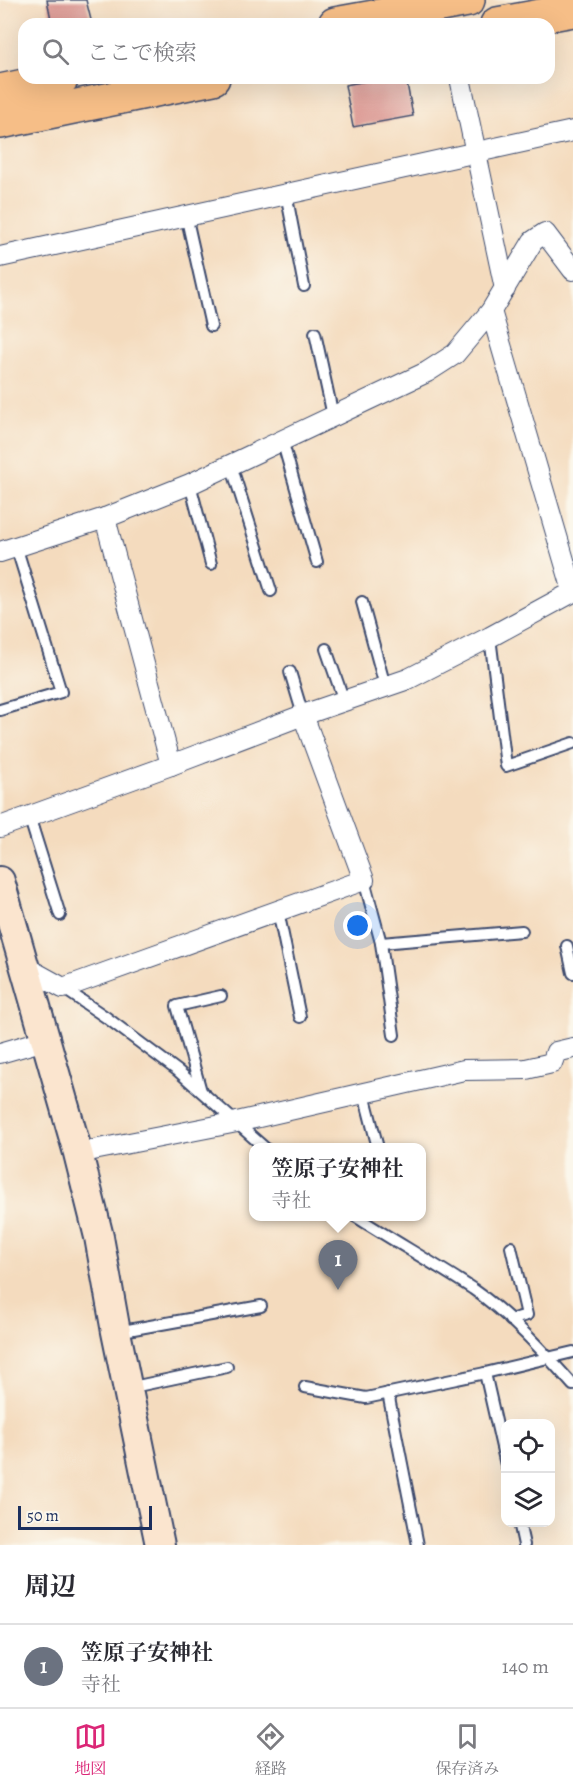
<!DOCTYPE html>
<html lang="ja">
<head>
<meta charset="utf-8">
<style>
	:root { --surface:#fff; --page:#f2f2f3; --text:#2b2b33; --muted:#7c7c81; --line:#e1e1e2; --accent:#db2777 }
	body { margin:0; font-family:Alegreya,"Noto Serif JP",serif; background:var(--page); color:var(--text) }
	.controls { position:absolute; right:18px; bottom:18px; display:grid; overflow:hidden; border-radius:12px; box-shadow:0 6px 24px #0002 }
	.controls button { width:54px; height:54px; display:grid; place-items:center; padding:0; border:0; border-bottom:2px solid var(--line); background:var(--surface); color:var(--text); font:30px sans-serif }
	.scale { position:absolute; left:18px; bottom:15px; width:134px; box-sizing:border-box; padding-left:6px; border:3px solid #1b2f5e; border-top:0; font-size:16px; line-height:21px; white-space:nowrap; color:#1b2f5e; -webkit-text-stroke:4px #fbf7ec; paint-order:stroke }
	.you { position:absolute; left:358px; top:926px; width:21px; height:21px; margin:-15px; border:4px solid #fff; border-radius:50%; background:#1a73e8; box-shadow:0 0 0 9px #1a73e833 }
	.badge { display:grid; place-items:center; width:39px; height:39px; border-radius:50%; background:var(--accent); color:#fff; font-size:20px; font-weight:700 }
	.pin { position:absolute; translate:-50% -50px; filter:drop-shadow(0 2px 3px #0008) }
	.pin::after { content:''; position:absolute; top:32px; width:21px; height:18px; background:inherit; clip-path:polygon(0 0,100% 0,50% 100%) }
	.popup { position:absolute; left:249px; top:1143px; width:177px; height:78px; box-sizing:border-box; display:grid; place-content:center; border-radius:12px; background:var(--surface); filter:drop-shadow(0 2px 4px #0005); font-size:20px; white-space:nowrap; color:var(--muted) }
	.popup b { font-size:22px; color:var(--text) }
	.popup::after { content:''; position:absolute; left:50%; top:100%; margin-left:-12px; border:12px solid transparent; border-top-color:var(--surface) }
	.list { margin:0; padding:0; list-style:none }
	h2 { display:flex; justify-content:space-between; align-items:center; height:78px; margin:0; padding:0 24px; font-size:26px }
	h2 small { font-size:20px; font-weight:400; color:var(--muted) }
	.list li { display:grid; grid-template-columns:39px 1fr auto; gap:18px; align-items:center; box-sizing:border-box; height:84px; padding:0 24px; border-top:2px solid var(--line) }
	.list b { display:block; font-size:22px; white-space:nowrap }
	.list p { margin:0; font-size:20px; white-space:nowrap; color:var(--muted) }
	.list em { font-size:20px; font-style:normal; color:var(--muted) }
	.icon { flex:none; width:33px; height:33px; fill:none; stroke:currentColor; stroke-width:2; stroke-linecap:round; stroke-linejoin:round }
	.map { position:relative; flex:none; width:573px; height:1545px; overflow:hidden }
	.search { position:absolute; background:var(--surface); box-shadow:0 6px 24px #0002; left:18px; right:18px; top:18px; height:66px; display:flex; align-items:center; gap:15px; box-sizing:border-box; padding:0 21px; border-radius:18px; color:var(--muted); font-size:22px }
	.sheet { height:162px; background:var(--surface) }
	nav { display:flex; justify-content:space-around; align-items:center; box-sizing:border-box; height:84px; border-top:2px solid var(--line); background:var(--surface); font-size:16px; color:var(--muted) }
	nav a { display:grid; justify-items:center; gap:3px }
	nav .on { color:var(--accent) }
	.map>svg:first-child { display:block }
	.building { fill:#d88e89 }
	.lines { fill:none; stroke-linecap:round; stroke-linejoin:round }
	.lane-casing { stroke:#3c496c; stroke-width:14 }
	.street-casing { stroke:#3c496c; stroke-width:22 }
	.secondary-casing { stroke:#3c496c; stroke-width:32 }
	.highway-casing { stroke:#3c496c; stroke-width:36 }
	.lane { stroke:#fff; stroke-width:10 }
	.street { stroke:#fff; stroke-width:20 }
	.secondary { stroke:#fbe5cf; stroke-width:28 }
	.highway { stroke:#f6be87; stroke-width:33 }
</style>
</head>
<body>
<div class="map">
<svg width="573" height="1545" viewBox="0 0 573 1545">
	<rect width="100%" height="100%" fill="#fbf7ec"/>
	<filter id="ink" filterUnits="userSpaceOnUse"><feTurbulence type="fractalNoise" baseFrequency=".0167" numOctaves="2"/><feDisplacementMap in="SourceGraphic" scale="12" xChannelSelector="R" yChannelSelector="G"/><feConvolveMatrix kernelMatrix="1 2 1 2 8 2 1 2 1" color-interpolation-filters="sRGB"/></filter>
	<filter id="wash" filterUnits="userSpaceOnUse"><feTurbulence type="fractalNoise" baseFrequency=".008" numOctaves="4" result="noise"/><feDisplacementMap in="SourceGraphic" scale="24" xChannelSelector="R" yChannelSelector="G"/><feGaussianBlur stdDeviation="1.35" result="paint"/><feColorMatrix in="noise" values="0 0 0 0 0 0 0 0 0 0 0 0 0 0 0 0 0 1.4 0 .05"/><feComposite in="paint" operator="in"/></filter>
	<g filter="url(#wash)">
		<rect width="100%" height="100%" fill="#f4dbbe"/>
		<g id="blocks">
			<g class="building">
				<polygon points="47,0 86,0 92,24 52,24"/>
				<polygon points="382,78 406,78 413,116 353,127 345,85"/>
			</g>
		</g>
	</g>
	<g filter="url(#ink)">
		<use href="#blocks" fill-opacity="0" stroke="#3c496c" stroke-width="1.5"/>
		<g class="lines">
			<defs>
				<g id="lane">
					<polyline points="286,193 304,286"/>
					<polyline points="186,215 211,326"/>
					<polyline points="315,333 333,416"/>
					<polyline points="282,440 317,562"/>
					<polyline points="231,465 271,591"/>
					<polyline points="190,484 211,564"/>
					<polyline points="362,602 385,686"/>
					<polyline points="490,637 506,766 573,743"/>
					<polyline points="326,649 344,701"/>
					<polyline points="290,672 303,715"/>
					<polyline points="0,710 61,692 16,546"/>
					<polyline points="29,816 60,915"/>
					<polyline points="364,880 381,943 394,1035"/>
					<polyline points="278,911 300,1017"/>
					<polyline points="381,943 522,931"/>
					<polyline points="567,946 573,973"/>
					<polyline points="63,988 107,1018 178,1071 265,1148"/>
					<polyline points="201,1091 177,1006 221,996"/>
					<polyline points="364,1094 378,1148"/>
					<path d="M 355,1216 C 394,1241 435,1264 473,1289 C 510,1315 543,1351 573,1385"/>
					<polyline points="510,1320 527,1315 511,1247"/>
					<polyline points="117,1332 261,1306"/>
					<polyline points="485,1373 506,1465"/>
					<polyline points="305,1387 366,1398 485,1373 573,1352"/>
					<polyline points="128,1388 227,1367"/>
					<polyline points="388,1393 418,1545"/>
					<polyline points="519,1522 524,1545"/>
				</g>
				<g id="street">
					<polyline points="460,78 505,289"/>
					<polyline points="0,257 573,131"/>
					<polyline points="491,311 573,591"/>
					<polyline points="105,518 171,765"/>
					<polyline points="0,552 105,518 190,484 427,372 455,354 491,311 533,241 545,233 573,270"/>
					<polyline points="0,827 171,765 303,715 408,679 490,637 573,592"/>
					<polyline points="25,967 63,988 364,880 303,715"/>
					<polyline points="0,1053 45,1040"/>
					<polyline points="78,1153 237,1122 464,1070 526,1069 552,1063 556,1052 573,1048"/>
				</g>
				<polyline id="secondary" points="0,881 78,1153 99,1237 116,1332 160,1545"/>
				<g id="highway">
					<polyline points="335,24 468,0"/>
					<polyline points="497,24 573,10"/>
					<polyline points="0,91 62,78"/>
					<polyline points="0,122 213,78"/>
				</g>
			</defs>
			<use href="#lane" class="lane-casing"/>
			<use href="#street" class="street-casing"/>
			<use href="#secondary" class="secondary-casing"/>
			<use href="#highway" class="highway-casing"/>
			<use href="#lane" class="lane"/>
			<use href="#street" class="street"/>
			<use href="#secondary" class="secondary"/>
			<use href="#highway" class="highway"/>
		</g>
	</g>
</svg>
<div class="controls">
<button><svg class="icon" aria-label="locate" viewBox="0 0 24 24"><circle cx="12" cy="12" r="6"/><path d="M12 2v4M12 18v4M2 12h4M18 12h4"/></svg></button>
<button><svg class="icon" aria-label="layers" viewBox="0 0 24 24"><path d="M12 4l9 5-9 5-9-5zM3 14l9 5 9-5"/></svg></button>
</div>
<div class="scale">50 m</div>
<div class="you"></div>
<div class="pin badge" style="left:338px;top:1290px;background:#6b7280">1</div>
<div class="popup"><b>笠原子安神社</b>寺社</div>
<div class="search"><svg class="icon" aria-label="search" viewBox="0 0 24 24"><circle cx="10" cy="10" r="6"/><path d="M15 15l6 6"/></svg>ここで検索</div>
</div>
<section class="sheet">
<h2>周辺<small></small></h2>
<ul class="list">
<li><span class="badge" style="background:#6b7280">1</span><div><b>笠原子安神社</b><p>寺社</p></div><em>140 m</em></li>
</ul>
</section>
<nav>
<a class="on"><svg class="icon" aria-label="map" viewBox="0 0 24 24"><path d="M3 6l6-2 6 2 6-2v14l-6 2-6-2-6 2zM9 4v14M15 6v14"/></svg>地図</a>
<a><svg class="icon" aria-label="directions" viewBox="0 0 24 24"><path d="M12 3l9 9-9 9-9-9zM9 14v-3h6M13 9l2 2-2 2"/></svg>経路</a>
<a><svg class="icon" aria-label="saved" viewBox="0 0 24 24"><path d="M7 4h10v16l-5-4-5 4z"/></svg>保存済み</a>
</nav>
</body>
</html>
